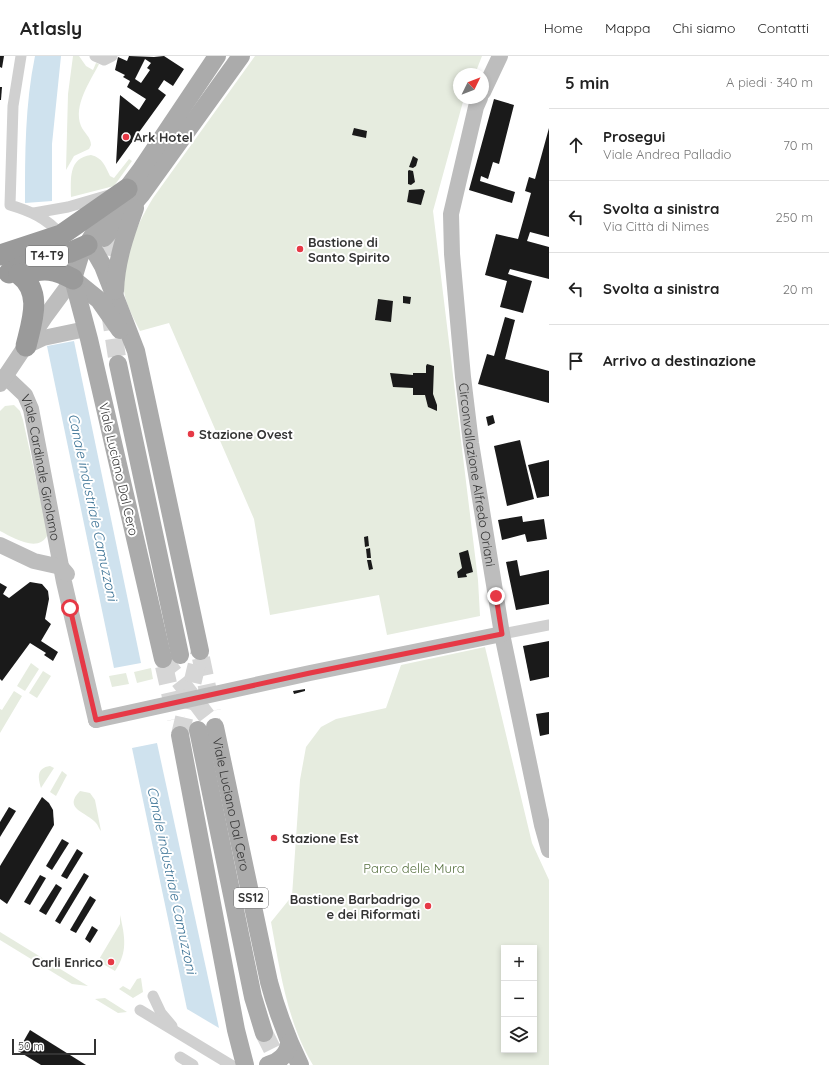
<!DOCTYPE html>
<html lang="it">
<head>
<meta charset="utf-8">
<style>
	:root { --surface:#fff; --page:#f6f6f6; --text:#222; --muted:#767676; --line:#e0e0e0 }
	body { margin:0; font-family:Quicksand,sans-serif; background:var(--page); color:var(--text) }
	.controls { position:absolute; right:12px; bottom:12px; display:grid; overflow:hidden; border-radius:0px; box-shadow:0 2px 6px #0003 }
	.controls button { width:36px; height:36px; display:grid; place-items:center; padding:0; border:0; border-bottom:1px solid var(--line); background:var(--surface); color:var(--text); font:20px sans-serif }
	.compass { position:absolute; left:453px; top:12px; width:36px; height:36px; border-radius:50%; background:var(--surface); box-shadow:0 2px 6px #0003; rotate:47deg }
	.scale { position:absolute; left:12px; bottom:10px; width:84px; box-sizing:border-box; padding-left:4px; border:2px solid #333; border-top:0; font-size:11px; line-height:14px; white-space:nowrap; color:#333; -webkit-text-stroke:3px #fff; paint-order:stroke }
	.stop { position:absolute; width:12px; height:12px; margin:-9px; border:3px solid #e63946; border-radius:50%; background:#fff }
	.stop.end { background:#e63946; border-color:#fff; box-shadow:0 1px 4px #0008 }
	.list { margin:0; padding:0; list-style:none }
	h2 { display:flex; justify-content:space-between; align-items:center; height:52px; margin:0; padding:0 16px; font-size:17px }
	h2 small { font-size:13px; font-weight:400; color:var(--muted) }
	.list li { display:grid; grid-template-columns:26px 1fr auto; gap:12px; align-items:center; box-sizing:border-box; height:72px; padding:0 16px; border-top:1px solid var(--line) }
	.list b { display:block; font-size:15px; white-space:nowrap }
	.list p { margin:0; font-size:13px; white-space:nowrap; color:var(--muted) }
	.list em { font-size:13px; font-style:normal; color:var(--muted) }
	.icon { flex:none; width:22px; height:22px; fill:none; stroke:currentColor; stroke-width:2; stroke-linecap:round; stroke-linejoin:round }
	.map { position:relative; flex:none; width:549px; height:1009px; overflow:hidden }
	header { display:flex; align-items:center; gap:24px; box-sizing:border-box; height:56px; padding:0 20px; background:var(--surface); border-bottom:1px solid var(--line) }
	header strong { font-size:19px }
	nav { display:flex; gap:22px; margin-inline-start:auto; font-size:14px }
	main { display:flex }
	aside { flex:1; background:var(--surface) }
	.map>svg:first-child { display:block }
	.green { fill:#e6ecdf; fill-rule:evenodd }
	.water { fill:#cfe2ee }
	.building { fill:#1a1a1a; fill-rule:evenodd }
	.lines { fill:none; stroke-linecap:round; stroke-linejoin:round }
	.primary-tunnel { stroke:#d6d6d6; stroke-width:18; stroke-dasharray:18 9; stroke-linecap:butt }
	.street { stroke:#d0d0d0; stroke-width:11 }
	.secondary { stroke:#bdbdbd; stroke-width:16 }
	.primary { stroke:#ababab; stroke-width:18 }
	.highway { stroke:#9a9a9a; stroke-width:21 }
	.route { stroke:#e63946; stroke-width:5 }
	.poi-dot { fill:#e63946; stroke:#fff; stroke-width:1.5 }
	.labels { text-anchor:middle; stroke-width:4; stroke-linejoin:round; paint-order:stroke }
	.shield { fill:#fff; stroke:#707070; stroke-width:1 }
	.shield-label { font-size:12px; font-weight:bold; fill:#333 }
	.poi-label { font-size:13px; font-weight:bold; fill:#333; stroke:#fff; text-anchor:start }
	.street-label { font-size:13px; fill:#333; stroke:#fff }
	.park-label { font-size:13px; fill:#56703f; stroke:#fff }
	.water-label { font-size:14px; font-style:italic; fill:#3f7597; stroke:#fff }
</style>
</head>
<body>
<header>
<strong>Atlasly</strong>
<nav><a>Home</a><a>Mappa</a><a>Chi siamo</a><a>Contatti</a></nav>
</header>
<main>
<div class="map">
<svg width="549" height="1009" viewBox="0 0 549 1009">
	<rect width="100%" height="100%" fill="#fff"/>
	<g class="green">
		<path d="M 73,0 L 79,0 L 86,10 L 93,14 L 96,7 L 99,8 C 90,26 73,49 81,70 C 84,77 91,81 91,89 L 89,93 L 74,100 L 66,114 L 68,38 Z"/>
		<path d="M 255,0 L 482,0 L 475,18 L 459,18 L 459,42 L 464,42 L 433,155 L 478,524 L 480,560 L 387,579 L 379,539 L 270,559 L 254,463 L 169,267 L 140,275 C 135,265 129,254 126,244 C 116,213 137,168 153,142 Z"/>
		<path d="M 91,99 C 103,102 105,110 110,120 L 114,122 L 129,103 L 132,105 L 114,130 L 71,141 C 71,123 68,102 91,99 Z"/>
		<path d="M 14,349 L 20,355 L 23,364 L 48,478 C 39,498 14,482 0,475 L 0,355 L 5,350 Z"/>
		<path d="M 485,591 L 532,787 L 549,824 L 549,1009 L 313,1009 C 287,966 280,914 271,866 L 292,840 L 300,724 L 306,691 L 321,671 L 336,663 L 386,652 L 401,609 ZM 504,892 L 534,892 L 534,994 L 504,994 Z"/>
		<polygon points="31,607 39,613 25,635 17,630"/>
		<polygon points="151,612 153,623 137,627 134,616"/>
		<polygon points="43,615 51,620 37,642 29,637"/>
		<polygon points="126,617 129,628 112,631 109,620"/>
		<polygon points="14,635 22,640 0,677 0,653 2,654"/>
		<path d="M 50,710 L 54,712 L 41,732 C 38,722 36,712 50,710 Z"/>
		<polygon points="62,715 67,719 56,740 50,736"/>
		<path d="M 80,735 L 90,737 L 95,744 L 101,775 C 99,773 98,769 96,767 C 87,756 62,753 80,735 Z"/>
		<path d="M 120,859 C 125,881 128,896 115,915 L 98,905 L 120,868 Z"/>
		<polygon points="0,876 88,930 72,928 0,884"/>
		<polygon points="141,922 143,936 133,942 119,933 123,930 130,934 137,923"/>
		<polygon points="105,942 127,956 118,957 95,943"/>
	</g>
	<g class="water">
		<path d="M 35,0 L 61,0 L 52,88 L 52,145 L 25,147 C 25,97 25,49 35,0 Z"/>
		<polygon points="74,285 141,607 114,612 47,290"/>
		<polygon points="157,687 219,972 187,953 132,692"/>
	</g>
	<g class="building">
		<polygon points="0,0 4,0 2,12 0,11"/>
		<path d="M 129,0 L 154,1 L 164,0 L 184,13 L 173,30 L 164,24 L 158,33 L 166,39 L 116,108 L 120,39 L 139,54 L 146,43 L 127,31 L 130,25 L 123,21 L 125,19 L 115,14 L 118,1 L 127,5 ZM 145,3 L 151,7 L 147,12 L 150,14 L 141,27 L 135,23 Z"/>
		<polygon points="0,31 2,31 1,44 0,44"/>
		<polygon points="494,43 514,49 499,108 493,106 488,123 481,120 480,125 515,136 512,147 469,134"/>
		<polygon points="354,72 367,75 366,82 352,79"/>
		<polygon points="549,72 549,181 530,176 527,185 549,191 549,223 510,213 508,218 532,225 523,257 500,251 507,225 485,219 496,178 518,183 531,137 525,135 529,121 535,123"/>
		<polygon points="413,100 418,103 416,110 413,112 409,111"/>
		<polygon points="409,114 413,115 415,126 411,129 408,128 408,115"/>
		<polygon points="422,133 425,135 421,149 407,146 409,134"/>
		<polygon points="403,240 411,241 410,248 403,247"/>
		<polygon points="378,243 393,245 391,266 375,264"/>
		<polygon points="505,261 515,264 505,303 549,315 549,347 478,328 487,298 494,300"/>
		<polygon points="427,308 434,310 433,338 437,349 437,355 428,351 425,339 413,339 413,332 393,331 390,317 413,319 413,317 426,317 426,310"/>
		<polygon points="493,359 495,367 488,370 486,361"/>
		<polygon points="520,384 534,443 507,450 494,390"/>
		<polygon points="549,404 549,440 537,442 528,409"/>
		<polygon points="522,460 523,466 544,463 547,483 527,486 525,478 502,484 498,464"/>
		<polygon points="368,480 369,490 365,491 364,481"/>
		<polygon points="370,492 371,502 367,502 366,493"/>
		<polygon points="468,494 473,516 466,518 467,521 458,522 457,516 462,512 459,497"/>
		<polygon points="367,504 371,504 373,513 369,514"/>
		<polygon points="517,504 520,520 549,514 549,548 516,554 506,506"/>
		<polygon points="30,526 42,528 48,535 49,543 45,563 51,568 41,585 58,596 53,605 44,599 46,597 30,587 2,625 0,623 0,527 7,531 3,538 9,542"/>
		<polygon points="549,585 549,621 530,625 523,590"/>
		<polygon points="305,633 305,635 294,638 293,635"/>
		<polygon points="549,656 549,678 540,680 536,658"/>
		<polygon points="42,741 49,747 53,754 54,769 7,848 0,843 0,810"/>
		<polygon points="9,751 16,755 0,781 0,766"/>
		<polygon points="62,783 69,787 52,814 46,810"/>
		<polygon points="77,793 83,797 67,823 61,820"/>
		<polygon points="84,817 89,820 60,868 55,865"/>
		<polygon points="40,819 46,822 30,849 24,846"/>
		<polygon points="56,828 62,832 46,859 39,855"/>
		<polygon points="90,840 96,844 76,877 70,874"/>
		<polygon points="92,870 98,874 90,887 85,883"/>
		<polygon points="30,974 86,1009 41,1009 18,995"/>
	</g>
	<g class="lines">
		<g class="primary-tunnel">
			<path d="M 109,227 C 108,204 112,183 122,162"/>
			<polyline points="110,256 118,308"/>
			<polyline points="201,602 212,655"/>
			<polyline points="163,603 215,671"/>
			<polyline points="164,610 176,663"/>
			<polyline points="180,679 200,595"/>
			<polyline points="264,977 280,1009"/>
		</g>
		<g class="street">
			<path d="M 21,0 L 13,50 L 10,149 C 30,155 47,162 61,179"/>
			<polyline points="95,0 104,4 112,0"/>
			<polyline points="34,157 68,151 109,139"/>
			<polyline points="502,578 549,569"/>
			<polyline points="153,940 161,957 172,970"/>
			<polyline points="140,954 231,1009"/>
			<polyline points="180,1001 193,1009"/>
		</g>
		<g class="secondary">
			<polyline points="483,36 500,0"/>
			<path id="s1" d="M 480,42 L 476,51 L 451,158 L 452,198 L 463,321 L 471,387 L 502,578 L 542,769 L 549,794"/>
			<polyline points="26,290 43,282 86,273"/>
			<path id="s2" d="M 5,320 L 25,339 L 31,353 L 64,526 L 96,664"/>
			<polyline points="0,328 45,261 73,223"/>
			<polyline points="0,489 34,505 61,511 67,518"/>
			<polyline points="96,664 310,617 502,578"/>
		</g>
		<g class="primary">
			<polyline points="104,182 141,139 241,0"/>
			<polyline points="87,189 95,196 103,210 136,295 200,595"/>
			<polyline points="73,223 99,244 120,274"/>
			<path d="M 115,235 C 116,206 125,179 135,152"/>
			<polyline points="118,308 180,599"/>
			<polyline points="163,603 89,283 73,223 80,200 98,171 140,115 217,0"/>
			<path id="s3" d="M 215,671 L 269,926 C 277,956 287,982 300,1009"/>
			<polyline points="198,674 253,941 264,977"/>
			<polyline points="180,679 236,974 245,1009"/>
			<path d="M 268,1009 C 279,1006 288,998 289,987"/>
		</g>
		<g class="highway">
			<polyline points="0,199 61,179 127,133"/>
			<polyline points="9,217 49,199 71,196 87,189"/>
			<path d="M 24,217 C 46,212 54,213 73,223"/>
			<path d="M 19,218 C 43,236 32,265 26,290"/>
		</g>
	</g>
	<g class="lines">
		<polyline class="route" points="70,552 96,664 310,617 502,578 496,540"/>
	</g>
	<g class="poi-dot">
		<circle cx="126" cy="81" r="4"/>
		<circle cx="300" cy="193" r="4"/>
		<circle cx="191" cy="378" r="4"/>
		<circle cx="274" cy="782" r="4"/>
		<circle cx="428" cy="850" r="4"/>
		<circle cx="111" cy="906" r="4"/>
	</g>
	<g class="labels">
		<g class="shield">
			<rect x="26" y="190" width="42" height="20" rx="3"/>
			<rect x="234" y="832" width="34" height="20" rx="3"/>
		</g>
		<g class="shield-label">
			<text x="47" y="204">T4-T9</text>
			<text x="251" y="846">SS12</text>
		</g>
		<g class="poi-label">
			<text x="134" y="86">Ark Hotel</text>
			<text x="308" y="191">Bastione di<tspan x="308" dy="15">Santo Spirito</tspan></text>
			<text x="199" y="383">Stazione Ovest</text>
			<text x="282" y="787">Stazione Est</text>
			<text x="420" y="848" text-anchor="end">Bastione Barbadrigo<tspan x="420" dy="15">e dei Riformati</tspan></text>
			<text x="103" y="911" text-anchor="end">Carli Enrico</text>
		</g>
		<g class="street-label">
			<text dy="5" stroke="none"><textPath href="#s2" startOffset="102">Viale Cardinale Girolamo</textPath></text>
			<text transform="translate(119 413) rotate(77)" y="5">Viale Luciano Dal Cero</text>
			<text dy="5" stroke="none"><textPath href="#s1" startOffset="382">Circonvallazione Alfredo Oriani</textPath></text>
			<text dy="5" stroke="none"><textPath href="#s3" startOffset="79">Viale Luciano Dal Cero</textPath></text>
		</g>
		<g class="park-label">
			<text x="414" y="817">Parco delle Mura</text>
		</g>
		<g class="water-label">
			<text transform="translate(93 451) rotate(78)" y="5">Canale industriale Camuzzoni</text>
			<text transform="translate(172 824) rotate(78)" y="5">Canale industriale Camuzzoni</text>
		</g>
	</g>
</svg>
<div class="controls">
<button>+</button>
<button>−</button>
<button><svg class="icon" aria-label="layers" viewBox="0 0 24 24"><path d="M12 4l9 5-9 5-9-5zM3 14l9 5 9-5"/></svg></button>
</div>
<svg class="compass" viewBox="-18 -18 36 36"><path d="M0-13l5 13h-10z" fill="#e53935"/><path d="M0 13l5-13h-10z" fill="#767676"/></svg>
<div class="scale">50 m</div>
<div class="stop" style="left:70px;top:552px"></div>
<div class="stop end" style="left:496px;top:540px"></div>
</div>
<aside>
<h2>5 min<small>A piedi · 340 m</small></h2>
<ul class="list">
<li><svg class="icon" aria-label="ahead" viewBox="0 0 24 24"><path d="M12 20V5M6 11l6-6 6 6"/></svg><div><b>Prosegui</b><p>Viale Andrea Palladio</p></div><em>70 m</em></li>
<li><svg class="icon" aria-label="left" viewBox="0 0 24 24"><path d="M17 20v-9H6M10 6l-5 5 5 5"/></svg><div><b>Svolta a sinistra</b><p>Via Città di Nimes</p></div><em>250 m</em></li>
<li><svg class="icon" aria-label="left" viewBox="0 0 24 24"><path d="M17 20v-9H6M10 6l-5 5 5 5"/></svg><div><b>Svolta a sinistra</b></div><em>20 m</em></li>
<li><svg class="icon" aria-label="arrive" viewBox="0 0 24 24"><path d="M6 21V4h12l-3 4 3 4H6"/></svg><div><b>Arrivo a destinazione</b></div></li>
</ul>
</aside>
</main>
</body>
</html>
